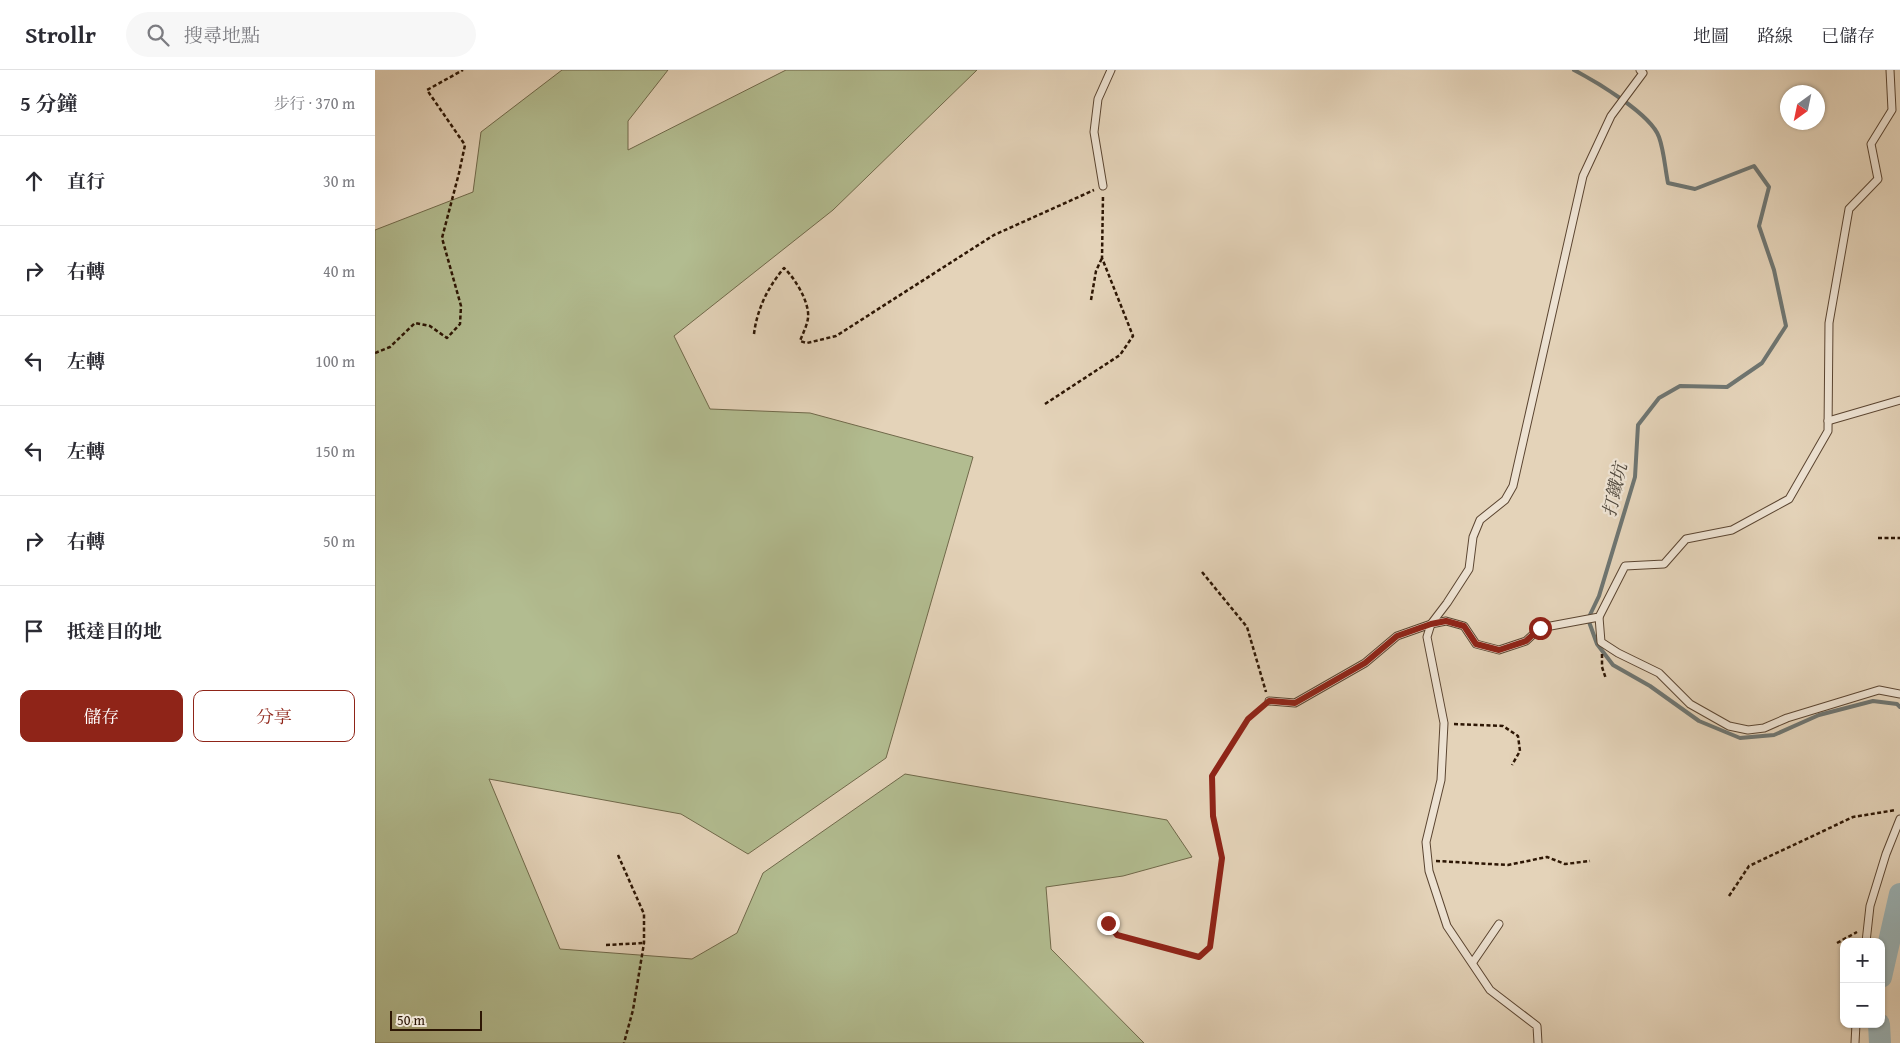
<!DOCTYPE html>
<html lang="zh-TW">
<head>
<meta charset="utf-8">
<style>
	:root { --surface:#fff; --page:#f7f7f7; --text:#2b2b33; --muted:#7c7c81; --line:#e1e1e2; --accent:#8f2418 }
	body { margin:0; font-family:"Gentium Book Plus","Noto Serif TC",serif; background:var(--page); color:var(--text) }
	.controls { position:absolute; right:15px; bottom:15px; display:grid; overflow:hidden; border-radius:10px; box-shadow:0 1px 4px #0004 }
	.controls button { width:45px; height:45px; display:grid; place-items:center; padding:0; border:0; border-bottom:1px solid var(--line); background:var(--surface); color:var(--text); font:25px sans-serif }
	.compass { position:absolute; left:1405px; top:15px; width:45px; height:45px; border-radius:50%; background:var(--surface); box-shadow:0 1px 4px #0004; rotate:213deg }
	.scale { position:absolute; left:15px; bottom:12px; width:92px; box-sizing:border-box; padding-left:5px; border:2px solid #2d1604; border-top:0; font-size:14px; line-height:18px; white-space:nowrap; color:#2d1604; -webkit-text-stroke:4px #ede2d2; paint-order:stroke }
	.stop { position:absolute; width:15px; height:15px; margin:-11px; border:4px solid #8f2418; border-radius:50%; background:#fff }
	.stop.end { background:#8f2418; border-color:#fff; box-shadow:0 1px 5px #0008 }
	.list { margin:0; padding:0; list-style:none }
	h2 { display:flex; justify-content:space-between; align-items:center; height:65px; margin:0; padding:0 20px; font-size:21px }
	h2 small { font-size:16px; font-weight:400; color:var(--muted) }
	.list li { display:grid; grid-template-columns:32px 1fr auto; gap:15px; align-items:center; box-sizing:border-box; height:90px; padding:0 20px; border-top:1px solid var(--line) }
	.list b { display:block; font-size:19px; white-space:nowrap }
	.list em { font-size:16px; font-style:normal; color:var(--muted) }
	.actions { display:flex; gap:10px; padding:15px 20px }
	.actions a { flex:1; padding:11px 0; border:1px solid var(--accent); border-radius:10px; text-align:center; font-size:18px; color:var(--accent) }
	.actions .main { background:var(--accent); color:#fff }
	.icon { flex:none; width:28px; height:28px; fill:none; stroke:currentColor; stroke-width:2; stroke-linecap:round; stroke-linejoin:round }
	.map { position:relative; flex:none; width:1525px; height:973px; overflow:hidden }
	header { display:flex; align-items:center; gap:30px; box-sizing:border-box; height:70px; padding:0 25px; background:var(--surface); border-bottom:1px solid var(--line) }
	header strong { font-size:24px }
	nav { display:flex; gap:28px; margin-inline-start:auto; font-size:18px }
	.search { width:350px; height:45px; background:var(--page); display:flex; align-items:center; gap:12px; box-sizing:border-box; padding:0 18px; border-radius:28px; color:var(--muted); font-size:19px }
	main { display:flex }
	aside { flex:1; background:var(--surface) }
	.map>svg:first-child { display:block }
	.green { fill:#b2bc90; stroke:#70694a }
	.lines { fill:none; stroke-linecap:round; stroke-linejoin:round }
	.stream { stroke:#6e7571; stroke-width:4 }
	.river { stroke:#9ab5ba; stroke-width:22 }
	.lane-casing { stroke:#5b4531; stroke-width:9 }
	.path { stroke:#2d1604; stroke-width:2.5; stroke-dasharray:4 2.5; stroke-linecap:butt }
	.lane { stroke:#ede2d2; stroke-width:7 }
	.route { stroke:#8f2418; stroke-width:6 }
	.labels { text-anchor:middle; stroke-width:4.5; stroke-linejoin:round; paint-order:stroke }
	.water-label { font-size:18px; font-style:italic; fill:#4e463b; stroke:#ede2d2 }
</style>
</head>
<body>
<header>
<strong>Strollr</strong>
<div class="search"><svg class="icon" aria-label="search" viewBox="0 0 24 24"><circle cx="10" cy="10" r="6"/><path d="M15 15l6 6"/></svg>搜尋地點</div>
<nav><a>地圖</a><a>路線</a><a>已儲存</a></nav>
</header>
<main>
<aside>
<h2>5 分鐘<small>步行 · 370 m</small></h2>
<ul class="list">
<li><svg class="icon" aria-label="ahead" viewBox="0 0 24 24"><path d="M12 20V5M6 11l6-6 6 6"/></svg><div><b>直行</b></div><em>30 m</em></li>
<li><svg class="icon" aria-label="right" viewBox="0 0 24 24"><path d="M7 20v-9h11M14 6l5 5-5 5"/></svg><div><b>右轉</b></div><em>40 m</em></li>
<li><svg class="icon" aria-label="left" viewBox="0 0 24 24"><path d="M17 20v-9H6M10 6l-5 5 5 5"/></svg><div><b>左轉</b></div><em>100 m</em></li>
<li><svg class="icon" aria-label="left" viewBox="0 0 24 24"><path d="M17 20v-9H6M10 6l-5 5 5 5"/></svg><div><b>左轉</b></div><em>150 m</em></li>
<li><svg class="icon" aria-label="right" viewBox="0 0 24 24"><path d="M7 20v-9h11M14 6l5 5-5 5"/></svg><div><b>右轉</b></div><em>50 m</em></li>
<li><svg class="icon" aria-label="arrive" viewBox="0 0 24 24"><path d="M6 21V4h12l-3 4 3 4H6"/></svg><div><b>抵達目的地</b></div></li>
</ul>
<div class="actions"><a class="main">儲存</a><a>分享</a></div>
</aside>
<div class="map">
<svg width="1525" height="973" viewBox="0 0 1525 973">
	<rect width="100%" height="100%" fill="#e4d3b9"/>
	<filter id="stains"><feTurbulence type="fractalNoise" baseFrequency=".004" numOctaves="4"/><feColorMatrix values="0 0 0 0 .2 0 0 0 0 .09 0 0 0 0 .02 0 0 0 .5 -.17"/></filter>
	<radialGradient id="worn" r=".72"><stop offset=".6" stop-color="#630" stop-opacity="0"/><stop offset="1" stop-color="#630" stop-opacity=".3"/></radialGradient>
	<polygon class="green" points="187,0 293,0 253,51 253,80 411,0 602,0 458,140 299,266 335,339 435,343 598,387 511,688 373,784 306,744 114,709 185,879 317,889 362,863 388,803 530,704 792,750 817,787 748,806 671,817 676,879 769,973 0,973 0,160 98,122 106,62"/>
	<g class="lines">
		<path class="stream" d="M 1199,0 C 1220,11 1276,44 1284,67 C 1289,81 1290,98 1293,113 L 1320,119 L 1379,96 L 1394,117 L 1384,156 L 1399,200 L 1411,256 L 1387,293 L 1352,317 L 1305,316 L 1284,328 L 1263,355 L 1260,407 L 1224,526 L 1213,549 L 1222,574 L 1238,595 L 1275,616 L 1324,651 L 1365,668 L 1399,665 L 1444,645 L 1498,631 L 1522,634 L 1525,637"/>
		<g class="river">
			<polyline points="1506,907 1525,824"/>
			<polyline points="1504,954 1505,973"/>
		</g>
		<defs>
			<g id="lane">
				<polyline points="728,116 719,62 723,29 736,0"/>
				<polyline points="1453,351 1525,330"/>
				<polyline points="1224,547 1226,572 1243,583 1284,603 1315,634 1354,656 1373,660 1389,658 1412,648 1504,620 1525,624"/>
				<polyline points="894,631 920,633 990,593 1022,566 1056,554 1071,551 1089,556 1101,574 1124,580 1151,571 1165,558 1224,547 1250,496 1289,494 1311,469 1357,460 1414,429 1453,361 1454,253 1474,139 1503,109 1496,74 1517,40 1515,0"/>
				<polyline points="1491,872 1495,836 1511,784 1525,749"/>
				<polyline points="1098,892 1124,854"/>
				<polyline points="1163,973 1162,956 1115,920 1072,856 1054,801 1051,772 1066,710 1069,653 1052,567 1056,554 1072,533 1094,499 1098,467 1105,450 1130,430 1138,416 1208,106 1236,46 1268,3 1265,0"/>
				<polyline points="1480,973 1481,954"/>
			</g>
		</defs>
		<use href="#lane" class="lane-casing"/>
		<g class="path">
			<polyline points="716,230 721,201 727,188"/>
			<path d="M 379,264 C 382,239 393,217 409,198 C 420,208 435,233 433,248 C 432,256 428,263 425,271 L 432,273 L 461,266 L 619,165 L 719,120"/>
			<polyline points="0,283 15,277 40,253 55,256 72,268 85,254 86,236 67,168 84,103 90,75 52,20 88,0"/>
			<polyline points="670,334 745,285 758,266 727,188 728,125"/>
			<polyline points="1503,468 1525,468"/>
			<polyline points="827,502 872,557 891,622"/>
			<polyline points="1227,584 1227,597 1231,609"/>
			<polyline points="1079,654 1128,656 1143,666 1145,681 1137,695"/>
			<polyline points="243,785 269,844 269,873 258,940 249,973"/>
			<polyline points="1061,791 1133,795 1172,787 1190,794 1215,791"/>
			<polyline points="1354,826 1374,796 1478,747 1521,740"/>
			<polyline points="733,853 742,865 824,887 835,877 847,788 837,746 837,706 873,649 887,636"/>
			<polyline points="1462,873 1482,862"/>
			<polyline points="231,875 269,873"/>
		</g>
		<use href="#lane" class="lane"/>
	</g>
	<g class="lines">
		<polyline class="route" points="733,853 742,865 824,887 835,877 847,788 838,746 837,706 873,649 894,631 920,633 990,593 1022,566 1056,554 1071,551 1089,556 1101,574 1124,580 1151,571 1165,558"/>
	</g>
	<g class="labels">
		<g class="water-label">
			<text transform="translate(1240 420) rotate(-77)" y="6">打鐵坑</text>
		</g>
	</g>
	<rect width="100%" height="100%" filter="url(#stains)"/>
	<rect width="100%" height="100%" fill="url(#worn)"/>
</svg>
<div class="controls">
<button>+</button>
<button>−</button>
</div>
<svg class="compass" viewBox="-18 -18 36 36"><path d="M0-13l5 13h-10z" fill="#e53935"/><path d="M0 13l5-13h-10z" fill="#7c7c81"/></svg>
<div class="scale">50 m</div>
<div class="stop" style="left:1165px;top:558px"></div>
<div class="stop end" style="left:733px;top:853px"></div>
</div>
</main>
</body>
</html>
